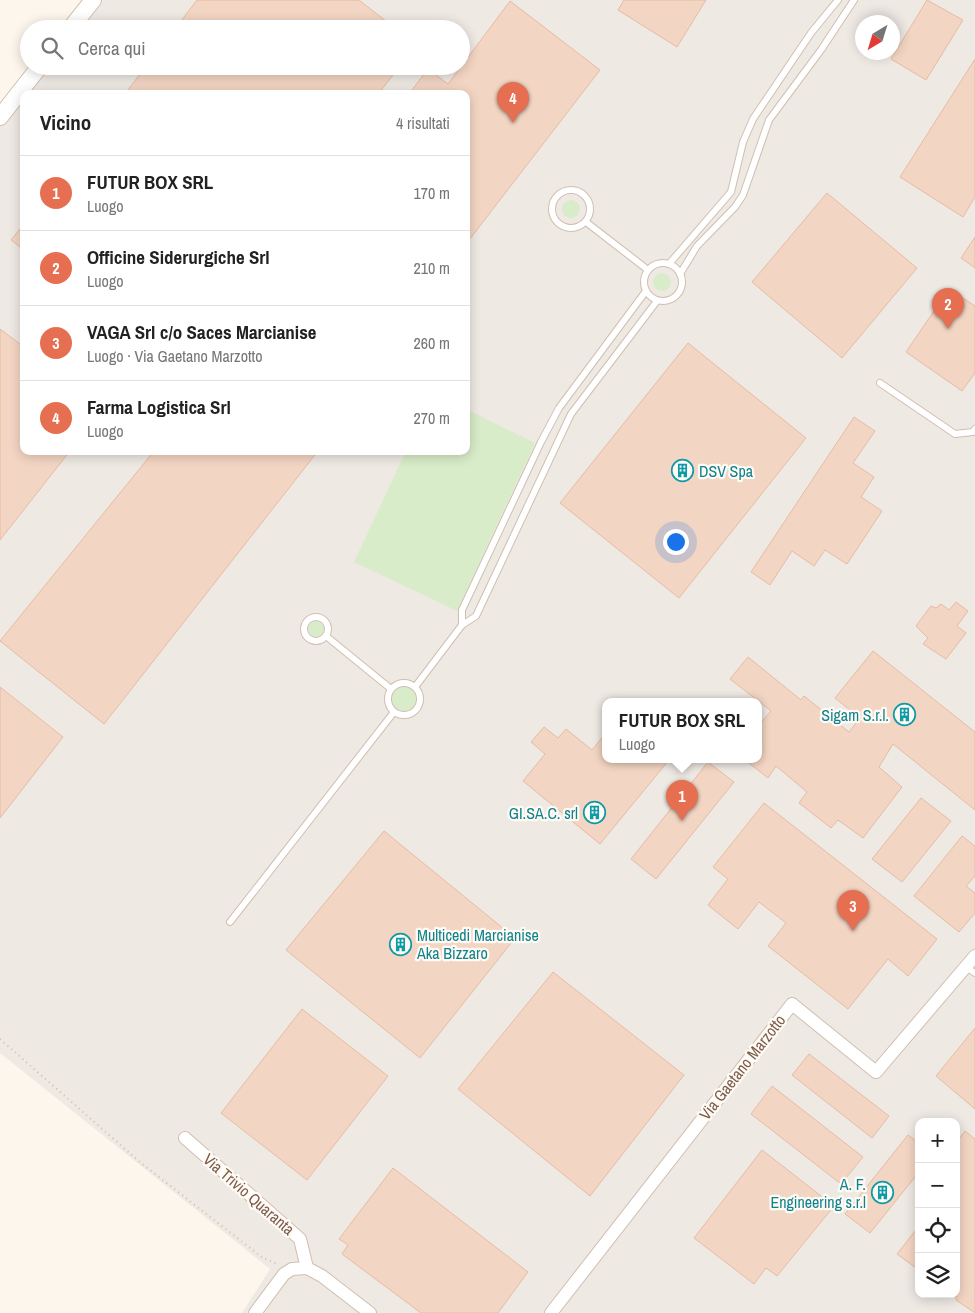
<!DOCTYPE html>
<html lang="it">
<head>
<meta charset="utf-8">
<style>
	:root { --surface:#fff; --page:#f2f2f2; --text:#222; --muted:#767676; --line:#e0e0e0; --accent:#e76f51 }
	body { margin:0; font-family:"Archivo Narrow",sans-serif; background:var(--page); color:var(--text) }
	.controls { position:absolute; right:15px; bottom:15px; display:grid; overflow:hidden; border-radius:10px; box-shadow:0 2px 12px #0003 }
	.controls button { width:45px; height:45px; display:grid; place-items:center; padding:0; border:0; border-bottom:1px solid var(--line); background:var(--surface); color:var(--text); font:25px sans-serif }
	.compass { position:absolute; left:855px; top:15px; width:45px; height:45px; border-radius:50%; background:var(--surface); box-shadow:0 2px 12px #0003; rotate:218deg }
	.you { position:absolute; left:675px; top:541px; width:18px; height:18px; margin:-12px; border:4px solid #fff; border-radius:50%; background:#1a73e8; box-shadow:0 0 0 8px #1a73e833 }
	.badge { display:grid; place-items:center; width:32px; height:32px; border-radius:50%; background:var(--accent); color:#fff; font-size:16px; font-weight:700 }
	.pin { position:absolute; translate:-50% -41px; filter:drop-shadow(0 1px 2px #0008) }
	.pin::after { content:''; position:absolute; top:26px; width:18px; height:15px; background:inherit; clip-path:polygon(0 0,100% 0,50% 100%) }
	.popup { position:absolute; left:602px; top:698px; width:160px; height:65px; box-sizing:border-box; display:grid; place-content:center; border-radius:10px; background:var(--surface); filter:drop-shadow(0 1px 4px #0005); font-size:16px; white-space:nowrap; color:var(--muted) }
	.popup b { font-size:19px; color:var(--text) }
	.popup::after { content:''; position:absolute; left:50%; top:100%; margin-left:-10px; border:10px solid transparent; border-top-color:var(--surface) }
	.list { margin:0; padding:0; list-style:none }
	h2 { display:flex; justify-content:space-between; align-items:center; height:65px; margin:0; padding:0 20px; font-size:21px }
	h2 small { font-size:16px; font-weight:400; color:var(--muted) }
	.list li { display:grid; grid-template-columns:32px 1fr auto; gap:15px; align-items:center; box-sizing:border-box; height:75px; padding:0 20px; border-top:1px solid var(--line) }
	.list b { display:block; font-size:19px; white-space:nowrap }
	.list p { margin:0; font-size:16px; white-space:nowrap; color:var(--muted) }
	.list em { font-size:16px; font-style:normal; color:var(--muted) }
	.icon { flex:none; width:28px; height:28px; fill:none; stroke:currentColor; stroke-width:2; stroke-linecap:round; stroke-linejoin:round }
	.map { position:relative; flex:none; width:975px; height:1313px; overflow:hidden }
	.search { position:absolute; background:var(--surface); box-shadow:0 2px 12px #0003; left:20px; top:20px; width:450px; height:55px; display:flex; align-items:center; gap:12px; box-sizing:border-box; padding:0 18px; border-radius:28px; color:var(--muted); font-size:19px }
	.panel { position:absolute; background:var(--surface); box-shadow:0 2px 12px #0003; left:20px; top:90px; width:450px; height:365px; border-radius:10px }
	.map>svg:first-child { display:block }
	.industrial { fill:#efe9e4; fill-rule:evenodd }
	.green { fill:#d8ecc9 }
	.building { fill:#f3d5c3; stroke:#e6bba3 }
	.lines { fill:none; stroke-linecap:round; stroke-linejoin:round }
	.service-casing { stroke:#d1beb0; stroke-width:8 }
	.minor-casing { stroke:#d1beb0; stroke-width:14 }
	.tertiary-casing { stroke:#d1beb0; stroke-width:18 }
	.path { stroke:#d9b8a5; stroke-width:2; stroke-dasharray:1 4; stroke-linecap:butt }
	.service { stroke:#fff; stroke-width:6 }
	.minor { stroke:#fff; stroke-width:12 }
	.tertiary { stroke:#fff; stroke-width:16 }
	.labels { text-anchor:middle; stroke-width:4.5; stroke-linejoin:round; paint-order:stroke }
	.culture-label { font-size:16px; fill:#0d838f; stroke:#fffaf3; text-anchor:end }
	.street-label { font-size:16px; fill:#7a5c4d; stroke:#fffaf3 }
</style>
</head>
<body>
<div class="map">
<svg width="975" height="1313" viewBox="0 0 975 1313">
	<rect width="100%" height="100%" fill="#fdf6ec"/>
	<path class="industrial" d="M 88,0 L 975,0 L 975,1313 L 242,1313 L 270,1269 L 0,1053 L 0,109 L 35,66 L 461,66 L 461,29 L 65,29 ZM 862,22 L 892,22 L 892,52 L 862,52 ZM 24,94 L 466,94 L 466,451 L 24,451 ZM 606,702 L 758,702 L 758,760 L 606,760 ZM 919,1122 L 956,1122 L 956,1294 L 919,1294 Z"/>
	<g class="green">
		<circle cx="571" cy="209" r="9"/>
		<circle cx="662" cy="282" r="9"/>
		<polygon points="466,409 535,443 457,611 354,562 406,451 466,451"/>
		<circle cx="316" cy="629" r="8"/>
		<circle cx="404" cy="699" r="12"/>
	</g>
	<g class="building">
		<polygon points="197,0 359,0 396,29 175,29"/>
		<polygon points="624,0 706,0 677,47 618,10"/>
		<polygon points="927,0 963,20 926,80 891,59"/>
		<polygon points="510,1 600,70 466,244 466,94 409,94 428,69 448,84"/>
		<polygon points="975,59 975,197 963,217 900,177"/>
		<polygon points="146,66 400,66 378,94 125,94"/>
		<polygon points="827,193 917,268 842,358 752,282"/>
		<polygon points="24,224 24,250 11,240"/>
		<polygon points="975,237 975,268 961,258"/>
		<polygon points="949,289 975,306 975,373 962,391 906,352"/>
		<polygon points="0,329 24,347 24,451 70,451 0,540"/>
		<polygon points="688,343 806,438 679,598 560,503"/>
		<polygon points="854,417 875,431 853,463 874,477 861,497 882,511 847,564 825,550 814,566 792,551 770,585 751,572"/>
		<polygon points="154,451 318,451 104,724 0,641"/>
		<polygon points="956,602 968,611 957,626 966,633 946,659 923,644 928,638 916,626 931,606 936,608 941,604 949,610"/>
		<polygon points="873,651 975,732 975,810 893,744 879,767 902,787 863,838 838,820 831,828 799,803 807,792 776,766 768,778 745,760 758,760 758,726 771,711 730,679 748,657 801,700 804,696 849,732 860,718 835,698"/>
		<polygon points="0,687 63,737 0,818"/>
		<polygon points="544,727 558,738 566,729 592,750 606,733 606,760 669,760 600,844 523,781 545,754 531,742"/>
		<polygon points="708,762 734,782 656,879 631,859"/>
		<polygon points="921,798 951,821 902,882 872,859"/>
		<polygon points="764,803 937,939 908,976 888,959 848,1009 768,946 786,923 759,902 738,929 708,905 728,879 713,867"/>
		<polygon points="384,831 515,938 420,1058 286,950"/>
		<polygon points="962,836 975,846 975,876 966,886 975,893 975,913 959,932 914,896"/>
		<polygon points="553,972 684,1075 590,1196 458,1089"/>
		<polygon points="302,1009 388,1076 307,1180 221,1113"/>
		<polygon points="975,1028 975,1109 936,1076"/>
		<polygon points="809,1054 889,1116 872,1138 792,1075"/>
		<polygon points="772,1086 863,1157 841,1184 751,1114"/>
		<polygon points="965,1131 975,1139 975,1313 956,1300 956,1143"/>
		<polygon points="908,1135 919,1143 919,1172 870,1233 845,1214"/>
		<polygon points="762,1150 834,1206 777,1276 766,1268 754,1284 694,1238"/>
		<polygon points="393,1168 528,1272 498,1313 421,1313 342,1254 348,1245 339,1239"/>
		<polygon points="919,1226 919,1270 897,1254"/>
	</g>
	<g class="lines">
		<defs>
			<g id="service">
				<circle cx="571" cy="209" r="19"/>
				<polyline points="586,222 648,270"/>
				<circle cx="663" cy="282" r="19"/>
				<polyline points="669,264 731,192 743,142 753,119 811,33 838,0"/>
				<polyline points="680,274 697,246 735,207 743,195 769,120 821,50 854,0"/>
				<polyline points="880,383 955,434 973,432 975,429"/>
				<circle cx="316" cy="629" r="12"/>
				<polyline points="462,625 462,610 541,442 559,408 646,291"/>
				<polyline points="326,636 391,689"/>
				<circle cx="404" cy="699" r="16"/>
				<polyline points="415,687 462,625 476,616 571,414 657,301"/>
				<polyline points="230,922 394,712"/>
				<polyline points="966,967 975,973"/>
			</g>
			<g id="minor">
				<polyline points="185,1138 300,1239 307,1268 322,1276 370,1313"/>
				<polyline points="255,1313 284,1274 292,1269 307,1268"/>
				<polyline points="551,1313 792,1004 876,1072 975,956"/>
			</g>
			<g id="tertiary">
				<polyline points="70,29 93,0"/>
				<polyline points="0,117 40,66"/>
			</g>
		</defs>
		<use href="#service" class="service-casing"/>
		<use href="#minor" class="minor-casing"/>
		<use href="#tertiary" class="tertiary-casing"/>
		<polyline class="path" points="0,1039 141,1163 263,1258 277,1264"/>
		<use href="#service" class="service"/>
		<use href="#minor" class="minor"/>
		<use href="#tertiary" class="tertiary"/>
	</g>
	<defs>
		<symbol id="building-ring" viewBox="-11 -11 22 22"><circle r="9.5" fill="#fffaf3" stroke="#0f9aa8" stroke-width="1.5"/><path d="M-4-6H4V6H1V3H-1V6H-4ZM-2.5-4.3h1.7v1.8h-1.7ZM.8-4.3h1.7v1.8H.8ZM-2.5-1h1.7V.8h-1.7ZM.8-1h1.7V.8H.8Z" fill="#0f9aa8"/></symbol>
	</defs>
	<g fill-rule="evenodd">
		<use href="#building-ring" x="670" y="458" width="25" height="25"/>
		<use href="#building-ring" x="892" y="702" width="25" height="25"/>
		<use href="#building-ring" x="582" y="800" width="25" height="25"/>
		<use href="#building-ring" x="388" y="932" width="25" height="25"/>
		<use href="#building-ring" x="870" y="1180" width="25" height="25"/>
	</g>
	<g class="labels">
		<g class="culture-label">
			<text x="699" y="477" text-anchor="start">DSV Spa</text>
			<text x="889" y="721">Sigam S.r.l.</text>
			<text x="578" y="819">GI.SA.C. srl</text>
			<text x="417" y="941" text-anchor="start">Multicedi Marcianise<tspan x="417" dy="18">Aka Bizzaro</tspan></text>
			<text x="866" y="1190">A. F.<tspan x="866" dy="18">Engineering s.r.l</tspan></text>
		</g>
		<g class="street-label">
			<text transform="translate(742 1067) rotate(-52)" y="6">Via Gaetano Marzotto</text>
			<text transform="translate(249 1194) rotate(41)" y="6">Via Trivio Quaranta</text>
		</g>
	</g>
</svg>
<div class="controls">
<button>+</button>
<button>−</button>
<button><svg class="icon" aria-label="locate" viewBox="0 0 24 24"><circle cx="12" cy="12" r="6"/><path d="M12 2v4M12 18v4M2 12h4M18 12h4"/></svg></button>
<button><svg class="icon" aria-label="layers" viewBox="0 0 24 24"><path d="M12 4l9 5-9 5-9-5zM3 14l9 5 9-5"/></svg></button>
</div>
<svg class="compass" viewBox="-18 -18 36 36"><path d="M0-13l5 13h-10z" fill="#e53935"/><path d="M0 13l5-13h-10z" fill="#767676"/></svg>
<div class="you"></div>
<div class="pin badge" style="left:682px;top:821px">1</div>
<div class="popup"><b>FUTUR BOX SRL</b>Luogo</div>
<div class="pin badge" style="left:948px;top:329px">2</div>
<div class="pin badge" style="left:853px;top:931px">3</div>
<div class="pin badge" style="left:513px;top:123px">4</div>
<div class="search"><svg class="icon" aria-label="search" viewBox="0 0 24 24"><circle cx="10" cy="10" r="6"/><path d="M15 15l6 6"/></svg>Cerca qui</div>
<section class="panel">
<h2>Vicino<small>4 risultati</small></h2>
<ul class="list">
<li><span class="badge">1</span><div><b>FUTUR BOX SRL</b><p>Luogo</p></div><em>170 m</em></li>
<li><span class="badge">2</span><div><b>Officine Siderurgiche Srl</b><p>Luogo</p></div><em>210 m</em></li>
<li><span class="badge">3</span><div><b>VAGA Srl c/o Saces Marcianise</b><p>Luogo · Via Gaetano Marzotto</p></div><em>260 m</em></li>
<li><span class="badge">4</span><div><b>Farma Logistica Srl</b><p>Luogo</p></div><em>270 m</em></li>
</ul>
</section>
</div>
</body>
</html>
